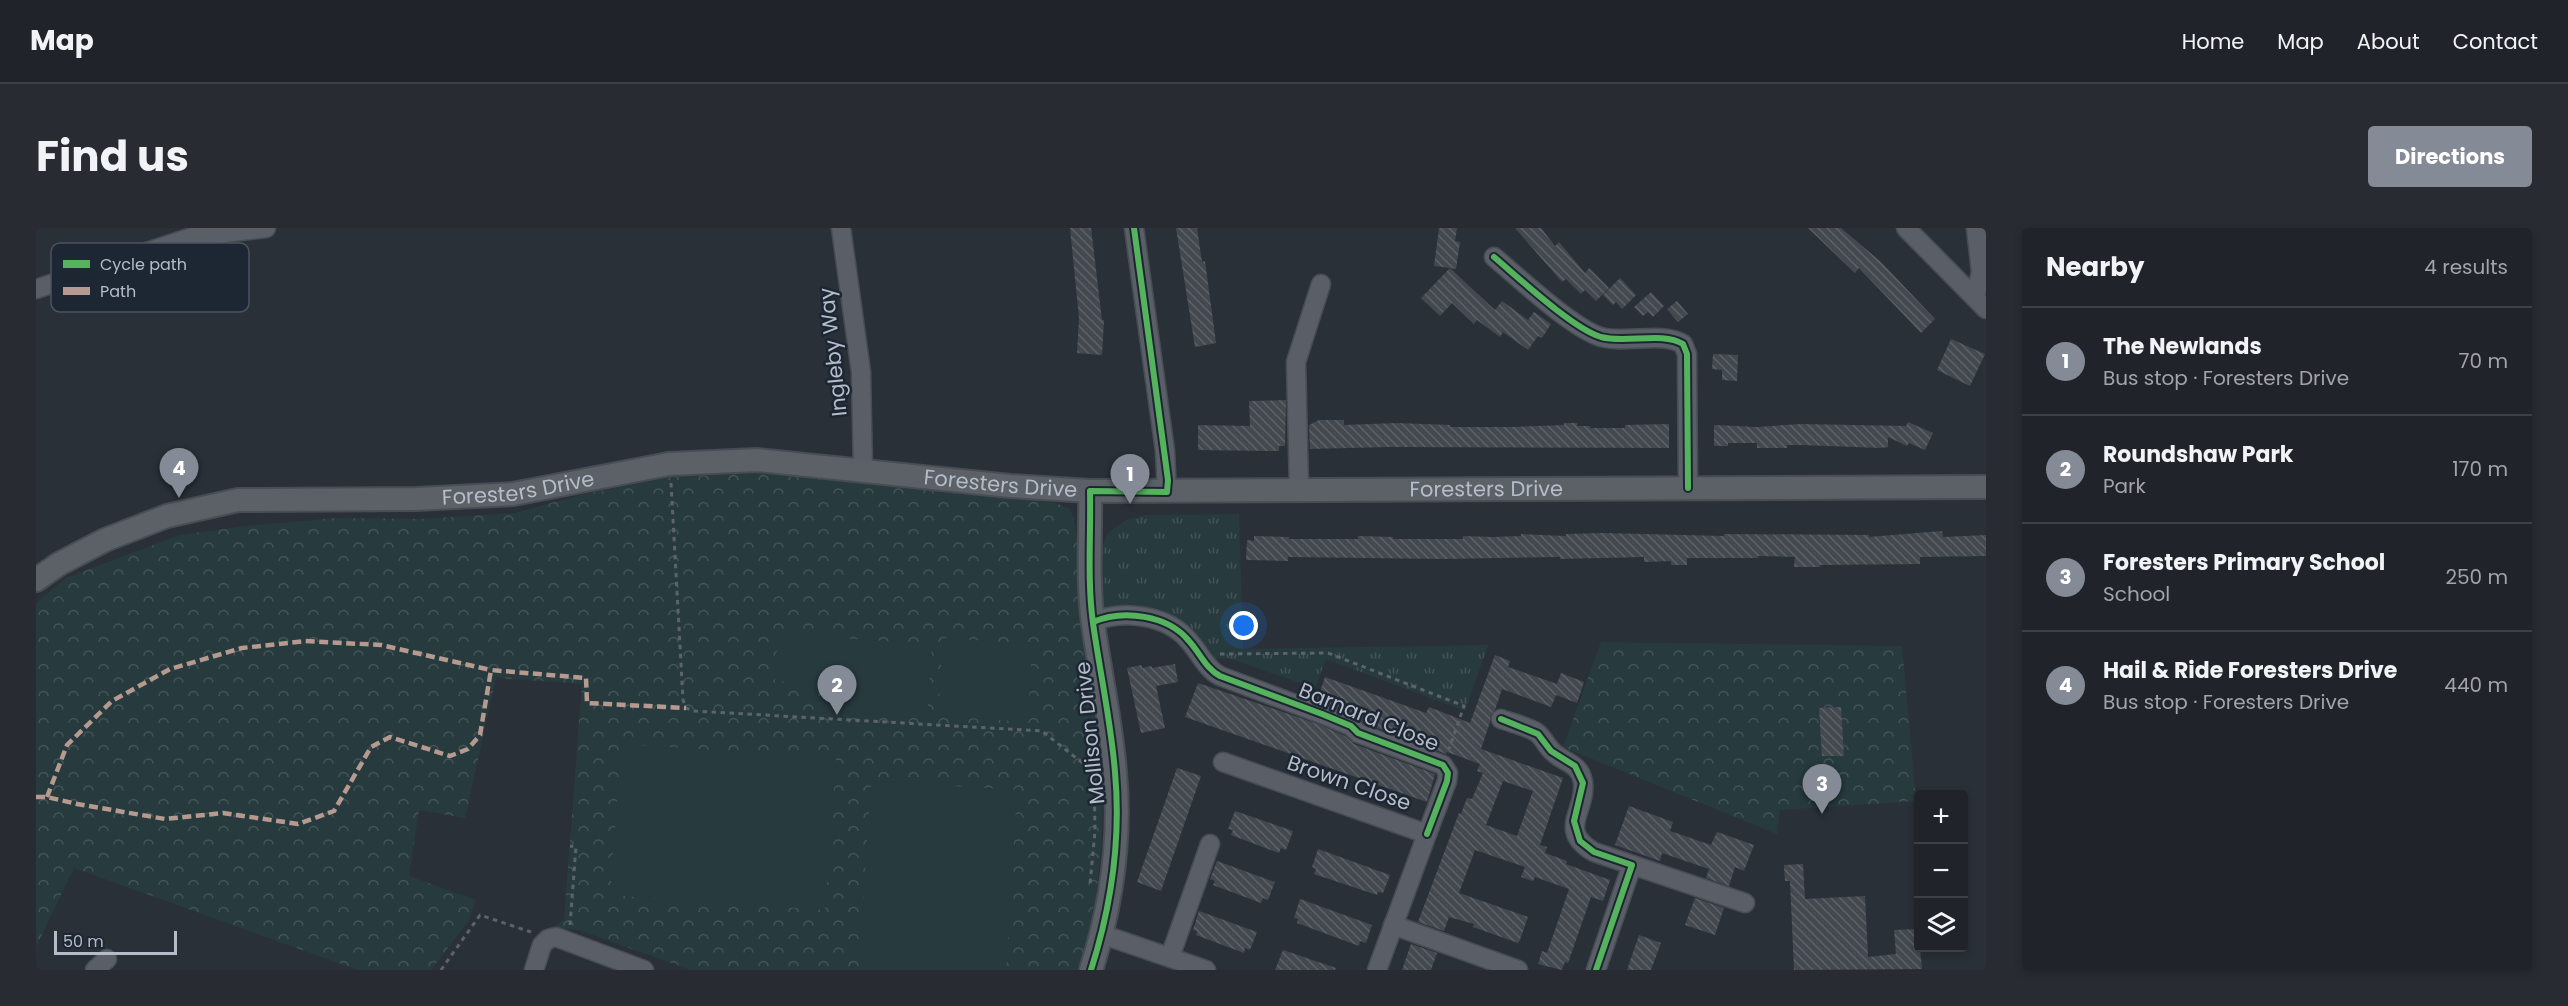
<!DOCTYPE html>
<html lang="en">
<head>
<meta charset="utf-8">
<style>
	:root { --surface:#20242a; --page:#282c32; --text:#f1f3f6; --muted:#a2a4a8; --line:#3d4147; --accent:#848b96 }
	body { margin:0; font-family:Poppins,sans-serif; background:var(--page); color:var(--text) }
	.controls { position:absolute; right:18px; bottom:18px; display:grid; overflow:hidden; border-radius:6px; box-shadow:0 3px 9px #0003 }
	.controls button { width:54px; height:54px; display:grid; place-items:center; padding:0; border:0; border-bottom:2px solid var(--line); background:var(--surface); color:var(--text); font:30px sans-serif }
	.scale { position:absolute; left:18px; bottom:15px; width:123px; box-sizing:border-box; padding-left:6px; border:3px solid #b4bcc9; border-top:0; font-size:16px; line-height:21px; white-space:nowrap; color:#b4bcc9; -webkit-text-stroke:4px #1d2633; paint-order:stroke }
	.you { position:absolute; left:1208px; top:398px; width:21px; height:21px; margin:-15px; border:4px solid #fff; border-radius:50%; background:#1a73e8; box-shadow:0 0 0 9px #1a73e833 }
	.badge { display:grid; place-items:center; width:39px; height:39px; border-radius:50%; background:var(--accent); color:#fff; font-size:20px; font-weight:700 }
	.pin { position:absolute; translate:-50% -50px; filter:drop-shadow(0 2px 3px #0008) }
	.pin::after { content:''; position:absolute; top:32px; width:21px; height:18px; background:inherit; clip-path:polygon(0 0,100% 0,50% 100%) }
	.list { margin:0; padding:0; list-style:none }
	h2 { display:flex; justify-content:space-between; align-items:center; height:78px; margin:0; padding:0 24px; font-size:26px }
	h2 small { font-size:20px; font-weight:400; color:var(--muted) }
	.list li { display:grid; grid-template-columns:39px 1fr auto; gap:18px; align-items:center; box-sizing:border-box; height:108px; padding:0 24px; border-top:2px solid var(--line) }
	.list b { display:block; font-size:22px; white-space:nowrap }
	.list p { margin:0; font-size:20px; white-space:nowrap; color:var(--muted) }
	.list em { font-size:20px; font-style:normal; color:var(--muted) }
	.icon { flex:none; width:33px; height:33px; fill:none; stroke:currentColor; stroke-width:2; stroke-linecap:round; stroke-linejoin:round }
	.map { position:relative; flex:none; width:1950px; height:742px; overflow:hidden; border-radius:6px }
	header { display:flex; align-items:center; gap:36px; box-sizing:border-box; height:84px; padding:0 30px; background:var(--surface); border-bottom:2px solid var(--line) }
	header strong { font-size:28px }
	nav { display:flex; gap:33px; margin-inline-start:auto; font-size:21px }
	.intro { display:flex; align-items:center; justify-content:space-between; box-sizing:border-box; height:144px; padding:0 36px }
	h1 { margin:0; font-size:42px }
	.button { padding:15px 27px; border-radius:6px; background:var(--accent); color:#fff; font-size:21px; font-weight:700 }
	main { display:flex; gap:36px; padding:0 36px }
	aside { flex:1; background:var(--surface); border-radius:6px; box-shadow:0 3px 9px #0003 }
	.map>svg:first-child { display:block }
	.grass { fill:url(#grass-tufts) }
	.park { fill:url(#park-crowns) }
	.pitch { fill:#273a3e }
	.building { fill:url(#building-back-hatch); fill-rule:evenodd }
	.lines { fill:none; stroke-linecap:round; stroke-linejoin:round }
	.minor-casing { stroke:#484c53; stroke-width:21 }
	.major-casing { stroke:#484c55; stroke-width:26 }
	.path { stroke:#5d636a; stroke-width:3; stroke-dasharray:4.5 4.5; stroke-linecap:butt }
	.minor { stroke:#5a5e66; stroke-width:18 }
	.major { stroke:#5c6168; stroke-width:22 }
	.quiet { stroke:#b69a8f; stroke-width:4.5; stroke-dasharray:9 4.5; stroke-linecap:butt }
	.cycleway-casing { stroke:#1d2633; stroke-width:10 }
	.cycleway { stroke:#56b35d; stroke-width:6 }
	.labels { text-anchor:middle; stroke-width:5; stroke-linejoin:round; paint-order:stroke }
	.street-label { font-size:21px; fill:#b4bcc9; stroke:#1d2633 }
	.key { fill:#1d2633; stroke:#4a5360; stroke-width:1.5 }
	.key-label { font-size:16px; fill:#b4bcc9 }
</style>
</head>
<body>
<header>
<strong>Map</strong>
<nav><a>Home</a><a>Map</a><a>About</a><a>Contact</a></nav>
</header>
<div class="intro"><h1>Find us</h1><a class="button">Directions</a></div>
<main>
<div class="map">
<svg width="1950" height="742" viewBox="0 0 1950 742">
	<defs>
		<pattern id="grass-tufts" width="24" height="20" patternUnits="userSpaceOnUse" patternTransform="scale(1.5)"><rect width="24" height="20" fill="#273a3e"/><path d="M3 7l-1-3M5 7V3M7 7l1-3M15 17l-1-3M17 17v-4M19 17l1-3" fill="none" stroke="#445559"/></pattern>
		<pattern id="park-crowns" width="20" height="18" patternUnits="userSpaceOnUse" patternTransform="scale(1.5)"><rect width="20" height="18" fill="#273a3e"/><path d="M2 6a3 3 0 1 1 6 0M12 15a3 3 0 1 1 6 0" fill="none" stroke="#445559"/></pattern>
		<pattern id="building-back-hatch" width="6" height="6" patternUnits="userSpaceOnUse" patternTransform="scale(1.5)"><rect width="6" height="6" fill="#444950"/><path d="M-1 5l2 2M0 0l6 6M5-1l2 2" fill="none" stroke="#5d6168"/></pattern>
	</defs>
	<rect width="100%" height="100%" fill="#2a3038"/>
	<polygon class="grass" points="1203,286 1207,421 1452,417 1429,483 1290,431 1279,460 1192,430 1177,431 1167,416 1065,382 1065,322 1072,305 1090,292 1110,287"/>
	<g class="park">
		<path d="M 721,245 L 1020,275 L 1034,281 C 1047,312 1040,343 1043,376 C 1047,423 1057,469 1062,516 C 1071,590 1066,672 1041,742 L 655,742 L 543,702 L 517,700 L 528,691 L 546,456 L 460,450 L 429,590 L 383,582 L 373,648 L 440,672 L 433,692 L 395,742 L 322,742 L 38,640 L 0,719 L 0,375 L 30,350 L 144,307 L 211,298 L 300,290 L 383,291 L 479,285 L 544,267 L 635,249 Z"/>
		<polygon points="1565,414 1866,418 1880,573 1744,582 1741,606 1527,519"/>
	</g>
	<g class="pitch">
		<polygon points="742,406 896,416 891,490 803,484 805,457 739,453"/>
		<polygon points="907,410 996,416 992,494 902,488"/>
		<polygon points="585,516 800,530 789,682 574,667"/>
		<polygon points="835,553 981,562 970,742 823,742"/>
	</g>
	<g class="building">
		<polygon points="1034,0 1055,0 1066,92 1068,92 1066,127 1041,125 1043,90"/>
		<polygon points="1140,0 1161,0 1166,34 1169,33 1180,115 1159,119"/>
		<polygon points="1403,0 1421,0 1419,13 1424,14 1420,41 1414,40 1459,82 1466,73 1492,92 1498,84 1515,96 1506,110 1502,108 1492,122 1467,104 1464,109 1441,92 1438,96 1416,75 1404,88 1385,70 1414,40 1398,38"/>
		<polygon points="1479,0 1505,0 1519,18 1523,14 1549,45 1553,40 1573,60 1560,73 1549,62 1545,66 1530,51 1526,54"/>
		<polygon points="1772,0 1805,0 1845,34 1899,91 1885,105 1823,40 1819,45"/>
		<polygon points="1584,50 1600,67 1586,81 1580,74 1577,77 1567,67"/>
		<polygon points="1615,64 1628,78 1617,89 1612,84 1607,88 1598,79"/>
		<polygon points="1641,73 1652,86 1642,94 1631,81"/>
		<polygon points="1915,111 1949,126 1934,158 1901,142"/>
		<polygon points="1677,126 1702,127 1701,153 1686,152 1686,142 1676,141"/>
		<polygon points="1250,172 1249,218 1243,218 1243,223 1162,222 1162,197 1214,198 1213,173"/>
		<polygon points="1283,192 1308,192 1308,197 1361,195 1414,197 1414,199 1476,199 1528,197 1528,195 1541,195 1541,198 1554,198 1554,200 1589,200 1589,197 1633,196 1633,220 1352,219 1274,221 1273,197"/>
		<polygon points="1872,194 1897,205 1889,222 1873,215 1871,218 1852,209 1852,219 1845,220 1765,217 1751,217 1751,220 1721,220 1721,215 1692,215 1692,218 1678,218 1678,197 1721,199 1765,196 1870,198"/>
		<polygon points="1906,303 1907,309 1950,307 1950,328 1884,329 1884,336 1784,337 1784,339 1758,339 1759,329 1722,328 1722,330 1651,330 1651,337 1635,337 1635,333 1608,334 1608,329 1524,331 1524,329 1408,331 1252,329 1252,333 1210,332 1211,312 1218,313 1218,308 1253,309 1253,311 1322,311 1322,308 1357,309 1357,311 1427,311 1427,308 1457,309 1485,308 1485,306 1530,308 1530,306 1567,305 1688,308 1688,306 1833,307 1833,309"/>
		<path d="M 1459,427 L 1474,433 L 1472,439 L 1521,456 L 1525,445 L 1548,454 L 1541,475 L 1520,467 L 1515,479 L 1466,461 L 1459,482 L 1455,487 L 1454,494 L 1445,521 L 1527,550 L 1504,617 L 1511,619 L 1509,625 L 1531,633 L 1530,636 L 1574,652 L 1567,673 L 1555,669 L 1532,735 L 1529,734 L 1526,742 L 1502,736 L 1506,723 L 1511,725 L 1533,661 L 1499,649 L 1497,653 L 1485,649 L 1489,639 L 1439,622 L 1423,665 L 1492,689 L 1484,712 L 1482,715 L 1437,699 L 1438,696 L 1413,689 L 1408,703 L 1382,694 L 1423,585 L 1425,586 L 1431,570 L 1436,571 L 1447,545 L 1441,543 L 1444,536 L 1411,524 L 1410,526 L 1328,495 L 1319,488 L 1281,472 L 1289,449 L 1390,485 L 1393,479 L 1434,495 ZM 1467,553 L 1497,563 L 1481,608 L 1450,597 Z"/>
		<polygon points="1139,436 1142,454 1120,458 1129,500 1105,505 1091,440 1106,437 1106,440 1116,438 1116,440"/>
		<polygon points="1162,455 1282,496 1309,508 1318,516 1399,546 1391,574 1149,489"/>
		<polygon points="1805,479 1808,528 1786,528 1783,480"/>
		<polygon points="1141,540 1165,548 1125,663 1101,654"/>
		<polygon points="1593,578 1637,594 1634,603 1675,617 1681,604 1718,617 1708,643 1699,639 1693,658 1670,650 1673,641 1626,625 1624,633 1579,617"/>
		<polygon points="1199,583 1257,603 1250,622 1245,620 1243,625 1195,607 1197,602 1192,601"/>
		<polygon points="1282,621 1354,647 1347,665 1342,664 1341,667 1278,646 1280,641 1276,639"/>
		<polygon points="1181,633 1239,654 1232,672 1227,670 1225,675 1177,657 1179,653 1174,651"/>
		<polygon points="1767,636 1769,671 1829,668 1832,729 1860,726 1858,702 1882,701 1886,741 1758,742 1754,653 1749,653 1748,637"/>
		<polygon points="1659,670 1688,680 1679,707 1649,697"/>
		<polygon points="1264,671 1336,697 1330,715 1324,713 1323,718 1261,695 1262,691 1258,690"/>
		<polygon points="1163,683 1221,704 1214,722 1209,720 1208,725 1160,707 1161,703 1157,702"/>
		<polygon points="1603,707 1625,715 1615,742 1591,742"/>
		<polygon points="1375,716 1401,725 1395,742 1366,742"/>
		<polygon points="1247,722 1300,740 1299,742 1239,742"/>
	</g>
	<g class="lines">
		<defs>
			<g id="minor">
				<polyline points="805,0 825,144 827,243"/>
				<polyline points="1098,0 1129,223 1131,264"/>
				<polyline points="1870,0 1950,81"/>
				<path d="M 1458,29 C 1483,50 1536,100 1565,109 C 1590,116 1626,103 1647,116 L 1651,126 L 1652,260"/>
				<polyline points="0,61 156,9 230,0"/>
				<polyline points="1939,70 1945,44 1940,0"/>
				<polyline points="1263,262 1260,134 1285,56"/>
				<path d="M 1057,394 C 1087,381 1132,387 1153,413 C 1164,425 1170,441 1184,448 L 1286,486 L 1315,498 L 1322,505 L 1407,537 L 1412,545 L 1411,553 L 1391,606"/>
				<path d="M 1465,491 C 1476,495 1490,498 1500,504 C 1507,509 1510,517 1515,522 C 1526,535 1544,534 1547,554 C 1551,583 1520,602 1558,624 L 1709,675"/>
				<polyline points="1187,534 1391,606 1341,742"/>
				<polyline points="1357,697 1482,742"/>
				<polyline points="1065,706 1170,742"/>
				<polyline points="1134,729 1174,616"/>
				<polyline points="59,742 71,731"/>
				<polyline points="498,742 506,717 512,711 520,709 608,742"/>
				<polyline points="1560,742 1596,637"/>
			</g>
			<g id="major">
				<path d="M 1054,263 C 1055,307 1051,351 1057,395 C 1064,445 1075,494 1079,544 C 1085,610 1075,679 1055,742"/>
				<path id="s1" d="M 0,352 L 23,336 L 69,312 L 131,288 L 202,272 L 380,271 L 477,266 L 633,236 L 721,232 L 974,258 L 1054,263 L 1950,259"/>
			</g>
		</defs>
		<use href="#minor" class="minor-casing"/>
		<use href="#major" class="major-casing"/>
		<g class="path">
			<polyline points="635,255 647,472 650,480 658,483 1006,503 1058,544 1059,603 1054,656"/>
			<polyline points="1184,426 1292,425 1428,478 1413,521"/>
			<polyline points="534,697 540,619 534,618"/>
			<polyline points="405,742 444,687 495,704"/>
		</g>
		<use href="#minor" class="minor"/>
		<use href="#major" class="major"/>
		<g class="quiet">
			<polyline points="0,569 11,569 41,576 129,591 187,585 262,596 298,583 335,519 354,509 414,528 432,521 444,507 455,442 550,450 551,475 650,480"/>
			<polyline points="11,569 31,517 76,473 134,441 206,420 269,413 345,417 455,442"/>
		</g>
		<defs>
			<g id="cycleway">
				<path d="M 1458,29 C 1483,50 1536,100 1565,109 C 1590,116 1626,103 1647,116 L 1651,126 L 1652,260"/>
				<path d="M 1057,394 C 1087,381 1132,387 1153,413 C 1164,425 1170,441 1184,448 L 1286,486 L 1315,498 L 1322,505 L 1407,537 L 1412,545 L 1411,553 L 1391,606"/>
				<polyline points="1465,491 1502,506 1515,523 1539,538 1547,555 1538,593 1544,613 1558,624 1596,637 1560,742"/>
				<path d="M 1055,742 C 1075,679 1085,610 1079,544 C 1075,494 1064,445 1057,395 C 1051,351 1055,307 1054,263 L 1131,264 L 1132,252 L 1098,0"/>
			</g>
		</defs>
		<use href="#cycleway" class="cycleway-casing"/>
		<use href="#cycleway" class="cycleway"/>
	</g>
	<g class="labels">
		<g class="street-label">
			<text transform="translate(797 124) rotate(-96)" y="7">Ingleby Way</text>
			<text dy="7" stroke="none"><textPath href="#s1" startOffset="986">Foresters Drive</textPath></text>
			<text dy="7" stroke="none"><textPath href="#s1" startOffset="500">Foresters Drive</textPath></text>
			<text dy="7" stroke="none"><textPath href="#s1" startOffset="1472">Foresters Drive</textPath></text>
			<text transform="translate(1333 489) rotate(22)" y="7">Barnard Close</text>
			<text transform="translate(1054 505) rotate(-96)" y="7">Mollison Drive</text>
			<text transform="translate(1313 555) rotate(19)" y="7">Brown Close</text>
		</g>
	</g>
	<rect x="15" y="15" width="198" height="69" rx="9" class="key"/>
	<rect x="27" y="32" width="27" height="8" fill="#56b35d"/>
	<rect x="27" y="59" width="27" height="8" fill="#b69a8f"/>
	<g class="key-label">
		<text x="64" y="42">Cycle path</text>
		<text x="64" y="69">Path</text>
	</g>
</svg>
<div class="controls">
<button>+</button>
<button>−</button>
<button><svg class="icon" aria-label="layers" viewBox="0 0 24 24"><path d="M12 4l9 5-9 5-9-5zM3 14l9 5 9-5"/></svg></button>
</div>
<div class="scale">50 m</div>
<div class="you"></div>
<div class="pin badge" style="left:1094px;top:276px">1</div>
<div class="pin badge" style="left:801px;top:487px">2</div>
<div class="pin badge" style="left:1786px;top:586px">3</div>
<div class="pin badge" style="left:143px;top:270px">4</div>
</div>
<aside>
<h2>Nearby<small>4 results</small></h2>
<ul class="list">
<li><span class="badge">1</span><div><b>The Newlands</b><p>Bus stop · Foresters Drive</p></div><em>70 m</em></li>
<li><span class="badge">2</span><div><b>Roundshaw Park</b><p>Park</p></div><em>170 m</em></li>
<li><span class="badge">3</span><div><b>Foresters Primary School</b><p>School</p></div><em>250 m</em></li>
<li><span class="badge">4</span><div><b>Hail &amp; Ride Foresters Drive</b><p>Bus stop · Foresters Drive</p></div><em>440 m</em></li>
</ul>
</aside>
</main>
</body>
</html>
